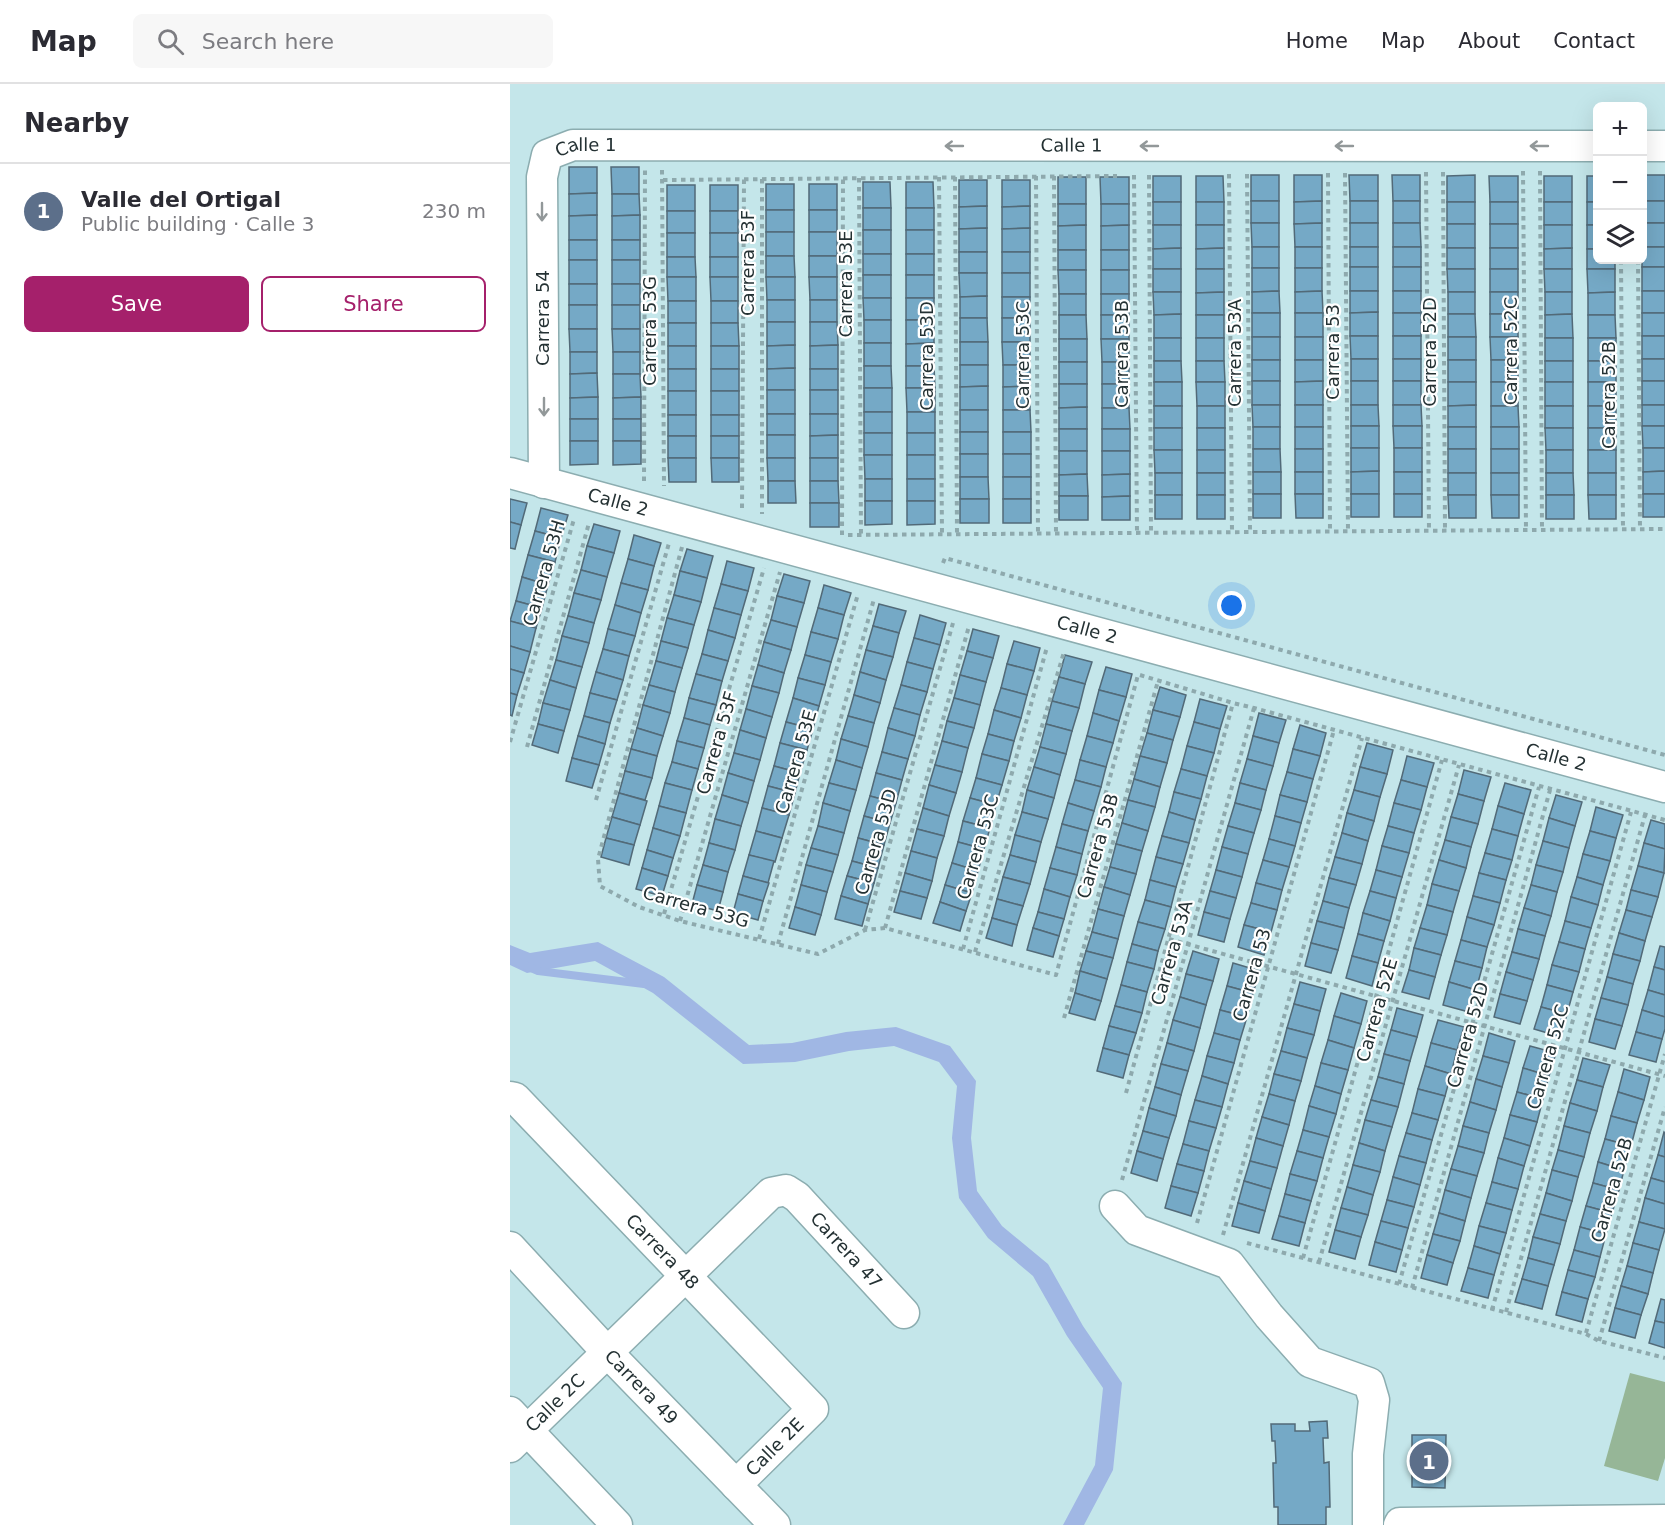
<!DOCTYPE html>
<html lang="en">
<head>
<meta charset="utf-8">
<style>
	:root { --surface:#fff; --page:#f7f7f7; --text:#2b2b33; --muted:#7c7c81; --line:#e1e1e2; --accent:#a5206b }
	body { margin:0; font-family:"DejaVu Sans",sans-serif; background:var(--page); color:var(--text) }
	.controls { position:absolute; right:18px; top:18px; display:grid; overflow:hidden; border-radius:9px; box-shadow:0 6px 24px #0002 }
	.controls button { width:54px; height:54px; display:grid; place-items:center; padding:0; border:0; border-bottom:2px solid var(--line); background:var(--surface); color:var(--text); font:30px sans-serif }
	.you { position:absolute; left:722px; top:522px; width:21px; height:21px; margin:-15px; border:4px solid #fff; border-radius:50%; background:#1a73e8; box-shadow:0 0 0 9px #1a73e833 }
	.badge { display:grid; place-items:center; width:39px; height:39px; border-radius:50%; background:var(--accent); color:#fff; font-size:20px; font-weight:700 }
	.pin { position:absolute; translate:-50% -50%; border:3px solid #fff; box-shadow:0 2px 6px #0006 }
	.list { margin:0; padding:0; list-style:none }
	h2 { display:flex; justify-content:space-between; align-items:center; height:78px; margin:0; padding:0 24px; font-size:26px }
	h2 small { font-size:20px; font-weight:400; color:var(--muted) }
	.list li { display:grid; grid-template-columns:39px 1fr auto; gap:18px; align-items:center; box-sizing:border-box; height:96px; padding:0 24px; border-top:2px solid var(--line) }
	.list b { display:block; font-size:22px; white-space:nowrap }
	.list p { margin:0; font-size:20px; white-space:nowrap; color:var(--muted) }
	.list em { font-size:20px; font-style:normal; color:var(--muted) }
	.actions { display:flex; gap:12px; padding:18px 24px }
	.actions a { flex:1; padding:14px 0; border:2px solid var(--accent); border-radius:9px; text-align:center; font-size:21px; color:var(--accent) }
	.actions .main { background:var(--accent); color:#fff }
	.icon { flex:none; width:33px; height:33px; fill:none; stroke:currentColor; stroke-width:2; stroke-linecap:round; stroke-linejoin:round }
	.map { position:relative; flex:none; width:1155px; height:1441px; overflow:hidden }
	header { display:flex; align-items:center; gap:36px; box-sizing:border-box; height:84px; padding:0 30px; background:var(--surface); border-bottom:2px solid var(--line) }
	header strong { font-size:28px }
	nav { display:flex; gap:33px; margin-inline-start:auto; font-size:21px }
	.search { width:420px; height:54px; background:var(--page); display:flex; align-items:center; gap:15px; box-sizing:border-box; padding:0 21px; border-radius:9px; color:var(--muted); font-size:22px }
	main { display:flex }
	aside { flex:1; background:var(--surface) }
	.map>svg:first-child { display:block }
	.green { fill:#96b697 }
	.water { fill:#a0b7e4 }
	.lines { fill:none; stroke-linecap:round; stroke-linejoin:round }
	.stream { stroke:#a0b7e4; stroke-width:8 }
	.building { fill:#75a9c6; stroke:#526a78; stroke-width:1.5 }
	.minor-casing { stroke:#8cadb0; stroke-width:33 }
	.path { stroke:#8ea9ad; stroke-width:4; stroke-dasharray:4.5 4.5; stroke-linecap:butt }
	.minor { stroke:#fff; stroke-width:30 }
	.oneway { stroke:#929899 }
	.labels { text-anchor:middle; stroke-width:4.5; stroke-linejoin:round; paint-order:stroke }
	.street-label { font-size:18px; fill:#243133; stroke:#fff }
</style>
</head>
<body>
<header>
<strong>Map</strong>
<div class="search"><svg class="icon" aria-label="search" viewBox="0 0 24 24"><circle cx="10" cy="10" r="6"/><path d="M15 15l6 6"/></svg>Search here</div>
<nav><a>Home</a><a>Map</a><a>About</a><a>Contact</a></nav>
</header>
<main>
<aside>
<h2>Nearby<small></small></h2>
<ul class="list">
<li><span class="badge" style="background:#5c6f8a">1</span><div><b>Valle del Ortigal</b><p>Public building · Calle 3</p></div><em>230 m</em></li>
</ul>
<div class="actions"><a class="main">Save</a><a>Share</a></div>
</aside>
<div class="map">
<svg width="1155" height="1441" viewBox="0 0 1155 1441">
	<rect width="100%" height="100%" fill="#c4e6ea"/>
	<polygon class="green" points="1120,1289 1155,1298 1155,1374 1148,1397 1094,1382"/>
	<polygon class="water" points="88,858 154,893 239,961 282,959 336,948 386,943 440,962 466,997 461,1054 467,1107 492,1142 538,1180 573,1242 612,1299 603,1386 574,1441 553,1441 585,1381 593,1304 557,1252 523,1192 478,1154 449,1114 442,1054 447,1002 429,978 384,962 339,967 285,978 233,980 143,909 85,877 17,889 0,881 0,861 20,869"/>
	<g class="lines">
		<polyline class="stream" points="0,875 28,887 134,900"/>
	</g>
	<g class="building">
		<polygon points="59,83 87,83 87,109 59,110"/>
		<polygon points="101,83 129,83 129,110 102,110"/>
		<rect x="741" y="91" width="28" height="26"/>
		<polygon points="784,91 812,91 812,117 784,118"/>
		<polygon points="839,91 868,91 868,117 840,117"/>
		<polygon points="882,91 910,91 910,117 883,117"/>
		<polygon points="965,91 965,118 937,118 937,92"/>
		<rect x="1132" y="91" width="23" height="26"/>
		<rect x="643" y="92" width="28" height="26"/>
		<polygon points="686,92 713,92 714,118 686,118"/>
		<polygon points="979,92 1008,92 1008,118 980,118"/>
		<rect x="1034" y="92" width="28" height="26"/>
		<rect x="1077" y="92" width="11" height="26"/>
		<rect x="548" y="93" width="28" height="27"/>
		<polygon points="590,93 619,93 619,120 591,120"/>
		<polygon points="449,96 477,96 477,122 449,123"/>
		<polygon points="492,96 520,96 520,122 492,123"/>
		<polygon points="353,98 380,98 381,124 353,124"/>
		<polygon points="396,98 423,98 424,124 396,124"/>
		<rect x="256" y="100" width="28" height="26"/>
		<rect x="299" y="100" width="28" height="26"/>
		<rect x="157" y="101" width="28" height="26"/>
		<rect x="200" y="101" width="28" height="26"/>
		<polygon points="87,109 87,131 59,132 59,110"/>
		<polygon points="102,110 129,110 130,131 102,132"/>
		<rect x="741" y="117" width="28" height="22"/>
		<polygon points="812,117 812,139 784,140 784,118"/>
		<rect x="840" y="117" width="28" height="22"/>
		<rect x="883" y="117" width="27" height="22"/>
		<rect x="1132" y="117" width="23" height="22"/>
		<rect x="643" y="118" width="28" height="23"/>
		<rect x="686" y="118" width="28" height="23"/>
		<rect x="937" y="118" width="28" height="22"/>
		<rect x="980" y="118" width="28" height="22"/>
		<rect x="1034" y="118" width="28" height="23"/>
		<rect x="1077" y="118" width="11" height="23"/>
		<polygon points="548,120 576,120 576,141 548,142"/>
		<polygon points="591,120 619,120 619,141 591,142"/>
		<polygon points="477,122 477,144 449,145 449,123"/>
		<polygon points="520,122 520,144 492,145 492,123"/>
		<rect x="353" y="124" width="28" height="22"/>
		<rect x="396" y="124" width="28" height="22"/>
		<rect x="256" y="126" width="28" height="22"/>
		<rect x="299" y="126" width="28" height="22"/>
		<rect x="157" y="127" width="28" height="22"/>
		<rect x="200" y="127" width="28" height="22"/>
		<polygon points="87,131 87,156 59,156 59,132"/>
		<polygon points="130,131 130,156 102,156 102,132"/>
		<polygon points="741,139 769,139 769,163 742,163"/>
		<polygon points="812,139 812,163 785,163 784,140"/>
		<rect x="840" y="139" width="28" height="24"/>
		<polygon points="883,139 910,139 911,163 883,163"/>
		<rect x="1132" y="139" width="23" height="24"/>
		<rect x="937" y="140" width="28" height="24"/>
		<rect x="980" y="140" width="28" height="24"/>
		<polygon points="576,141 576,166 548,166 548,142"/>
		<polygon points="619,141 619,166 591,166 591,142"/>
		<polygon points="643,141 671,141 671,164 643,165"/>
		<polygon points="686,141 714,141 714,164 686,165"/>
		<polygon points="1034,141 1062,141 1062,164 1034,165"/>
		<rect x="1077" y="141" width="11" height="24"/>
		<polygon points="477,144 477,168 449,168 449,145"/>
		<polygon points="520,144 520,168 492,168 492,145"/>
		<rect x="353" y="146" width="28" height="24"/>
		<rect x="396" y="146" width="28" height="24"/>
		<rect x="256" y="148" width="28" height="24"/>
		<rect x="299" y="148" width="28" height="24"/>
		<rect x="157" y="149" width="28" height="24"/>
		<rect x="200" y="149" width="28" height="24"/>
		<rect x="59" y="156" width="28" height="20"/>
		<rect x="102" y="156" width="28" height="20"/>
		<rect x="742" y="163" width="27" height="21"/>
		<rect x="785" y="163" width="27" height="21"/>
		<rect x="840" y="163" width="28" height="20"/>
		<rect x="883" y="163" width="28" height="20"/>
		<rect x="1132" y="163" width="23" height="20"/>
		<polygon points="671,164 671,185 643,185 643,165"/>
		<polygon points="714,164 714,185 686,185 686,165"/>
		<rect x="937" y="164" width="28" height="21"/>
		<rect x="980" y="164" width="28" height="21"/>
		<polygon points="1062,164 1062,185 1034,185 1034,165"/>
		<polygon points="1077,165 1088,165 1088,176 1105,176 1105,185 1077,185"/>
		<rect x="548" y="166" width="28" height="20"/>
		<rect x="591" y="166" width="28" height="20"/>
		<rect x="449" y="168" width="28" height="21"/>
		<rect x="492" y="168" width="28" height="21"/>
		<rect x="353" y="170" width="28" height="21"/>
		<rect x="396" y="170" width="28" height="21"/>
		<polygon points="256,172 284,172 285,193 256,193"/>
		<rect x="299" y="172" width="28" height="21"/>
		<polygon points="157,173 185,173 186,193 157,193"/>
		<rect x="200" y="173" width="28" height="20"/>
		<rect x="59" y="176" width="28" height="24"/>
		<rect x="102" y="176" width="28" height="24"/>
		<rect x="840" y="183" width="28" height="24"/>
		<rect x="883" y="183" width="28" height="24"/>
		<rect x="1132" y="183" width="23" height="24"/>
		<polygon points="742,184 769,184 769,207 742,208"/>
		<polygon points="785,184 812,184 812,207 785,208"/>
		<rect x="643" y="185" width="28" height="23"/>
		<polygon points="686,185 714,185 714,208 686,209"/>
		<polygon points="937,185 965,185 965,208 938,208"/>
		<rect x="980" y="185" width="28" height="23"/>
		<polygon points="1034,185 1062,185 1062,208 1035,208"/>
		<polygon points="1077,185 1105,185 1105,208 1078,209"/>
		<polygon points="548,186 576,186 576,210 549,210"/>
		<rect x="591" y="186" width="28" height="24"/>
		<polygon points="449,189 477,189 477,212 450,213"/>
		<rect x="492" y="189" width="28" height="24"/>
		<rect x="353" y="191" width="28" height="23"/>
		<rect x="396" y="191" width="28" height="23"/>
		<polygon points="157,193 186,193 186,217 158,217"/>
		<polygon points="200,193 228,193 228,217 201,217"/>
		<polygon points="256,193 285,193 285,216 257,216"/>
		<polygon points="299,193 327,193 327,216 300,216"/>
		<rect x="59" y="200" width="28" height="21"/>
		<rect x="102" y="200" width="28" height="21"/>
		<polygon points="769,207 770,229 742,229 742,208"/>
		<polygon points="812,207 813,229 785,229 785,208"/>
		<polygon points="840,207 868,207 868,228 840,229"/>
		<rect x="883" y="207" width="28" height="22"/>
		<rect x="1132" y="207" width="23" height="22"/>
		<polygon points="643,208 671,208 671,230 644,231"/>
		<polygon points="714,208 714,231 686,231 686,209"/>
		<rect x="938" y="208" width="27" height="22"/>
		<rect x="980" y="208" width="28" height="22"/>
		<polygon points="1035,208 1062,208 1062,230 1035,231"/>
		<polygon points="1105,208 1105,231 1078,231 1078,209"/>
		<rect x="549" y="210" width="27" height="21"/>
		<rect x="591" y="210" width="28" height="21"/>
		<polygon points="477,212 477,234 450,234 450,213"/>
		<rect x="492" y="213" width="28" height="21"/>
		<polygon points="353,214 381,214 381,236 354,236"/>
		<rect x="396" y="214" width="28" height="22"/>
		<rect x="257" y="216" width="28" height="22"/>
		<rect x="300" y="216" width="27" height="22"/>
		<rect x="158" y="217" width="28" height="22"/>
		<rect x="201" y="217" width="27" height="22"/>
		<rect x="59" y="221" width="28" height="24"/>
		<rect x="102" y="221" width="28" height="24"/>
		<polygon points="868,228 868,252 840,252 840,229"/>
		<rect x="742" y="229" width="28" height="24"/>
		<rect x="785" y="229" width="28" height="24"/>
		<rect x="883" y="229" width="28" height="23"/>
		<rect x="1132" y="229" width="23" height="23"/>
		<polygon points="671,230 671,254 644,254 644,231"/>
		<polygon points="938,230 965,230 966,253 938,253"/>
		<rect x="980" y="230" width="28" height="23"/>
		<polygon points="1062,230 1063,254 1035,254 1035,231"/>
		<polygon points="549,231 576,231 577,255 549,255"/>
		<rect x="591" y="231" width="28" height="24"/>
		<rect x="686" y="231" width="28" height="23"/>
		<polygon points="1078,231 1105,231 1106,254 1078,254"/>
		<polygon points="450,234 477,234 478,258 450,258"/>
		<rect x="492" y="234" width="28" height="24"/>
		<rect x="354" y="236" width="27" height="23"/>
		<polygon points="396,236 424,236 424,259 396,260"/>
		<polygon points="257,238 285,238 285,261 257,262"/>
		<polygon points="300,238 327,238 328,261 300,262"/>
		<rect x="158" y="239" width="28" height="23"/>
		<polygon points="201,239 228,239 229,262 201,262"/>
		<polygon points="59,245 87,245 87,268 60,268"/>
		<polygon points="102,245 130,245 130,268 103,268"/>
		<polygon points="840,252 868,252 868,275 841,275"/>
		<rect x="883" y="252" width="28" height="23"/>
		<rect x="1132" y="252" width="23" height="23"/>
		<rect x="742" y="253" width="28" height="23"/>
		<rect x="785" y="253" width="28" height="23"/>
		<rect x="938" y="253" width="28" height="23"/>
		<polygon points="980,253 1008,253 1008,276 981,276"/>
		<rect x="644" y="254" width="27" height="23"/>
		<rect x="686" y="254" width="28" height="23"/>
		<rect x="1035" y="254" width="28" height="23"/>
		<rect x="1078" y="254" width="28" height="23"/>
		<rect x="549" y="255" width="28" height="23"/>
		<polygon points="591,255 619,255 619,278 592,278"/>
		<rect x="450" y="258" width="28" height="23"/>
		<polygon points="492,258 520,258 520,281 493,281"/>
		<rect x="354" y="259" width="27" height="23"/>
		<polygon points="424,259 424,282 396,282 396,260"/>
		<polygon points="285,261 285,284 257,285 257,262"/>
		<polygon points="328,261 328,285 300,285 300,262"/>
		<rect x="158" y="262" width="28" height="23"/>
		<rect x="201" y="262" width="28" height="23"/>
		<polygon points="60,268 87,268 87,289 60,290"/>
		<rect x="103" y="268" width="27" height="22"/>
		<rect x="841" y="275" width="27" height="22"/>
		<rect x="883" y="275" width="28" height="22"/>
		<rect x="1132" y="275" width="23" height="22"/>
		<rect x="742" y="276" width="28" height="21"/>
		<polygon points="785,276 813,276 813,297 785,298"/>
		<rect x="938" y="276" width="28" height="22"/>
		<rect x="981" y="276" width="27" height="22"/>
		<polygon points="644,277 671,277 672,298 644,298"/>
		<polygon points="686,277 714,277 715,298 686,298"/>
		<rect x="1035" y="277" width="28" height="21"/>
		<rect x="1078" y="277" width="28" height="21"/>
		<rect x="549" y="278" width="28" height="22"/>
		<rect x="592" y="278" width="27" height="22"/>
		<polygon points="450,281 478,281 478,302 450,303"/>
		<polygon points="493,281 520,281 520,302 493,303"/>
		<polygon points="354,282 381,282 382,304 354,304"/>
		<polygon points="396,282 424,282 425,304 396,304"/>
		<polygon points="285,284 285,306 257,306 257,285"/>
		<rect x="158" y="285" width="28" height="22"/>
		<rect x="201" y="285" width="28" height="22"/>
		<rect x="300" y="285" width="28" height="21"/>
		<polygon points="87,289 88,313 60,314 60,290"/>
		<polygon points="103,290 130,290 131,313 103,314"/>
		<rect x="742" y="297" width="28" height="24"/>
		<polygon points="813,297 813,321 785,321 785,298"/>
		<rect x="841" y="297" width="27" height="24"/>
		<rect x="883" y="297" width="28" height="24"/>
		<rect x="1132" y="297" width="23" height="24"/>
		<rect x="644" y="298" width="28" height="24"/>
		<polygon points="686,298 715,298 715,322 687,322"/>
		<polygon points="938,298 966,298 966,321 938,322"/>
		<rect x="981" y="298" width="27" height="24"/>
		<rect x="1035" y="298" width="28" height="24"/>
		<rect x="1078" y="298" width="28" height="24"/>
		<polygon points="549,300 577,300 577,323 549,324"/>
		<rect x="592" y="300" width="27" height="24"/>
		<polygon points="478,302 478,326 450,326 450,303"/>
		<polygon points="520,302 520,326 493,326 493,303"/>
		<rect x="354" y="304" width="28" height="24"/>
		<polygon points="396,304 425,304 425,328 397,328"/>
		<rect x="257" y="306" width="28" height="24"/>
		<rect x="300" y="306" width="28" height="24"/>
		<rect x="158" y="307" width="28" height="24"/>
		<rect x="201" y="307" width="28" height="24"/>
		<polygon points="88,313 88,335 60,335 60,314"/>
		<polygon points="131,313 131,335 103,335 103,314"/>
		<polygon points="742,321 770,321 770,343 743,343"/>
		<rect x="785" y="321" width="28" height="22"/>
		<polygon points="841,321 868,321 869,342 841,342"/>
		<polygon points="883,321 911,321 912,342 883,342"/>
		<polygon points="966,321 966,343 938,343 938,322"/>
		<rect x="1132" y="321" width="23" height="21"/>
		<rect x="644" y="322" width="28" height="22"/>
		<rect x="687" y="322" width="28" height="22"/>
		<polygon points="981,322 1008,322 1009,343 981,343"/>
		<rect x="1035" y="322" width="28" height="22"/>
		<rect x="1078" y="322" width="28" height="22"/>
		<polygon points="577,323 577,345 549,345 549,324"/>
		<polygon points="592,324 619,324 620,345 592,345"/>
		<rect x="450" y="326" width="28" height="22"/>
		<polygon points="493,326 520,326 521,348 493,348"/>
		<rect x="354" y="328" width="28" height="21"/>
		<rect x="397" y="328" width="28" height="21"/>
		<rect x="257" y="330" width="28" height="21"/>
		<polygon points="300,330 328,330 328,351 300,352"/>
		<rect x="158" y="331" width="28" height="21"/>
		<rect x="201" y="331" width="28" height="21"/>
		<rect x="60" y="335" width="28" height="22"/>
		<rect x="103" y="335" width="28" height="22"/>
		<rect x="841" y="342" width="28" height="22"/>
		<polygon points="883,342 912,342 912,364 884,364"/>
		<polygon points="1132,342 1155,342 1155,364 1133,364"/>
		<rect x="743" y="343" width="27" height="22"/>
		<rect x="785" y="343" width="28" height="22"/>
		<rect x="938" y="343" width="28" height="22"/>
		<rect x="981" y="343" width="28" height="22"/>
		<rect x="644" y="344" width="28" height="22"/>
		<rect x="687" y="344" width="28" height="22"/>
		<polygon points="1035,344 1063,344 1063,366 1036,366"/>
		<rect x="1078" y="344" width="28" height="22"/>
		<rect x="549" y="345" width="28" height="22"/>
		<rect x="592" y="345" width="28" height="22"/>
		<rect x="450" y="348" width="28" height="22"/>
		<rect x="493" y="348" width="28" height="22"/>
		<rect x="354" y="349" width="28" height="22"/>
		<rect x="397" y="349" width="28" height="22"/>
		<rect x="257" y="351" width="28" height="23"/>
		<polygon points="328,351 328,374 300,374 300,352"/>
		<rect x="158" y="352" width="28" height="22"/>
		<rect x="201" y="352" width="28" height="22"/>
		<polygon points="60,357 88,357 88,380 60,381"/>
		<polygon points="103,357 131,357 131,380 103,381"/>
		<polygon points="841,364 869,364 869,387 841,388"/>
		<rect x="884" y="364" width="28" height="24"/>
		<polygon points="1133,364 1155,364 1155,387 1133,388"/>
		<polygon points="743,365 770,365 771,388 743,388"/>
		<rect x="785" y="365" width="28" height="23"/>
		<rect x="938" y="365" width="28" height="24"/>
		<rect x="981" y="365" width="28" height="24"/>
		<polygon points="644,366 672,366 672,389 645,389"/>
		<rect x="687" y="366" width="28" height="23"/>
		<rect x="1036" y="366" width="27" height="23"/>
		<rect x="1078" y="366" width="28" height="23"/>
		<polygon points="549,367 577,367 577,390 549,391"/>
		<polygon points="592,367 620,367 620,390 592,391"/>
		<rect x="450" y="370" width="28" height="23"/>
		<rect x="493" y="370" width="28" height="23"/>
		<polygon points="354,371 382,371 382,395 355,395"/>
		<rect x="397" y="371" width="28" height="24"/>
		<polygon points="158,374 186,374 186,398 159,398"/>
		<polygon points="201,374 229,374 229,398 202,398"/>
		<polygon points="257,374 285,374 285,397 258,397"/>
		<rect x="300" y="374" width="28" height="23"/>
		<polygon points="869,387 869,410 841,410 841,388"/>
		<polygon points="1155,387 1155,410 1133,410 1133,388"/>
		<rect x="743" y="388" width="28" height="22"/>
		<rect x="785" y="388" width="28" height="22"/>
		<rect x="884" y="388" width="28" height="22"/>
		<rect x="645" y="389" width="27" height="22"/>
		<rect x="687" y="389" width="28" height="22"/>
		<rect x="938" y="389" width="28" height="22"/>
		<rect x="981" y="389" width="28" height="22"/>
		<polygon points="1036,389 1063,389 1064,411 1036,411"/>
		<rect x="1078" y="389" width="28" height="22"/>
		<polygon points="577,390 578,412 549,412 549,391"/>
		<polygon points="620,390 620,412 592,413 592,391"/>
		<polygon points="450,393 478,393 479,415 450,415"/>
		<rect x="493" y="393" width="28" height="22"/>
		<rect x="355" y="395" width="27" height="22"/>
		<rect x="397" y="395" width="28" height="22"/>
		<polygon points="258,397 285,397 286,419 258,419"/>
		<polygon points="300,397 328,397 329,419 300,419"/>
		<rect x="743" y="410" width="28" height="24"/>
		<polygon points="785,410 813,410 813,434 786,434"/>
		<rect x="841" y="410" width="28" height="23"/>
		<rect x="884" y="410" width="28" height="23"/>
		<rect x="1133" y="410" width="22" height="23"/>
		<rect x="645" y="411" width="27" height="24"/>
		<rect x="687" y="411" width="28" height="24"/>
		<polygon points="938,411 966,411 966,434 939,434"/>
		<polygon points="981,411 1009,411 1009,434 982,434"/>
		<rect x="1036" y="411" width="28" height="24"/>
		<polygon points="1078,411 1106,411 1106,435 1079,435"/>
		<rect x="549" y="412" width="29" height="24"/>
		<polygon points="620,412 620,436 592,436 592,413"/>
		<polygon points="0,415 17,419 11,441 0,438"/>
		<rect x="450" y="415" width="29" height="24"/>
		<rect x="493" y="415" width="28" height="24"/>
		<polygon points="355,417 382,417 382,440 355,441"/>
		<polygon points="397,417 425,417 425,440 397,441"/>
		<rect x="300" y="419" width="29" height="24"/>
		<polygon points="31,424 58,431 51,454 25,447"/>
		<polygon points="0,438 11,441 5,465 0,464"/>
		<polygon points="84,440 110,447 104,469 77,462"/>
		<polygon points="25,447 51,454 45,478 18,471"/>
		<polygon points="124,451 151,459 144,482 118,475"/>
		<polygon points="77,462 104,469 97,493 71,486"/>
		<polygon points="177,465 203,472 197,494 170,487"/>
		<polygon points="18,471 45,478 38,501 12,493"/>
		<polygon points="118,475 144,482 138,506 111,499"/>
		<polygon points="217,477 244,484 238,507 211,500"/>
		<polygon points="71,486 97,493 91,516 64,509"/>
		<polygon points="170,487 197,494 191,518 164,511"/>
		<polygon points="274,490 300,497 294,519 267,512"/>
		<polygon points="12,493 38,501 32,524 6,517"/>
		<polygon points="111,499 138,506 131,529 105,521"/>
		<polygon points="211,500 238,507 231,531 204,524"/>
		<polygon points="314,501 341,509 334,531 308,524"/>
		<polygon points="64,509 91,516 84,539 58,532"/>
		<polygon points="164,511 191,518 184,541 157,534"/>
		<polygon points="267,512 294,519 287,543 261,536"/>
		<polygon points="6,517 32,524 26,544 0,537"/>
		<polygon points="369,520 396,527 389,549 363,542"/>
		<polygon points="105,521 131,529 125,552 98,545"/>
		<polygon points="204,524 231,531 225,554 198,546"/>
		<polygon points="308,524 334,531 328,555 301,548"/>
		<polygon points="410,531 436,539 430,561 404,554"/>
		<polygon points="58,532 84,539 79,559 52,552"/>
		<polygon points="157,534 184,541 178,564 151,557"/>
		<polygon points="261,536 287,543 281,566 254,558"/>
		<polygon points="0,537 26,544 20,568 0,562"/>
		<polygon points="363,542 389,549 383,573 356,566"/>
		<polygon points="98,545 125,552 119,572 93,565"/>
		<polygon points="463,545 489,552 483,574 457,567"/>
		<polygon points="198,546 225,554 218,577 192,570"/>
		<polygon points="301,548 328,555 321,578 295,571"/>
		<polygon points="52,552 79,559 72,583 46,576"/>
		<polygon points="404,554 430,561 423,585 397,578"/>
		<polygon points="151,557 178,564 172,584 146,577"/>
		<polygon points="504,557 530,564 524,587 497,580"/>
		<polygon points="254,558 281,566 274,589 248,581"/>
		<polygon points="0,562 20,568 14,589 0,585"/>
		<polygon points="93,565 119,572 113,596 86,588"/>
		<polygon points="356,566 383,573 376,596 350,588"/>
		<polygon points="457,567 483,574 476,598 450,591"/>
		<polygon points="192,570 218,577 212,597 186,590"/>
		<polygon points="295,571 321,578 315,601 288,594"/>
		<polygon points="555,571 582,578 575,600 549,593"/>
		<polygon points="46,576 72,583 66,604 40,596"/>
		<polygon points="146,577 172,584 165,608 139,601"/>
		<polygon points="397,578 423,585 417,608 391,601"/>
		<polygon points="497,580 524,587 517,611 491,604"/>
		<polygon points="248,581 274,589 269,609 242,602"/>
		<polygon points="596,583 622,590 616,613 589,606"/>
		<polygon points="0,585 14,589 7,611 0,609"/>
		<polygon points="86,588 113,596 107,616 80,609"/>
		<polygon points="350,588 376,596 370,619 344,611"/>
		<polygon points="186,590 212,597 206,621 179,614"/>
		<polygon points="450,591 476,598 470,621 444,614"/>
		<polygon points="549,593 575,600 569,624 542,617"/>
		<polygon points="288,594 315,601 309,622 283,614"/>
		<polygon points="40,596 66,604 60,626 33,619"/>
		<polygon points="139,601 165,608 160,629 133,621"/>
		<polygon points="391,601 417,608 410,631 384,624"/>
		<polygon points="242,602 269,609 262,633 236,625"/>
		<polygon points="650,603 676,611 670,633 643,626"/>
		<polygon points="491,604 517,611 511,634 484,626"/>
		<polygon points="589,606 616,613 609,637 583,629"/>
		<polygon points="0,609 7,611 2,632 0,631"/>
		<polygon points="80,609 107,616 100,639 74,632"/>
		<polygon points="344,611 370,619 364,639 338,632"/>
		<polygon points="179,614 206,621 200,641 174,634"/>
		<polygon points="283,614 309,622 303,645 276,638"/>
		<polygon points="444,614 470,621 464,644 437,637"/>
		<polygon points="690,615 717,622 710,645 684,638"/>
		<polygon points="542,617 569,624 562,647 536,640"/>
		<polygon points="33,619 60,626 54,647 28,640"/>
		<polygon points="133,621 160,629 153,652 127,644"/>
		<polygon points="384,624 410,631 405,652 378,644"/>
		<polygon points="236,625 262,633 256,654 230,646"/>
		<polygon points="484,626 511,634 504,657 478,650"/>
		<polygon points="643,626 670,633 663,656 637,649"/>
		<polygon points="583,629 609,637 603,659 577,652"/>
		<polygon points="749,629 776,636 769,659 743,652"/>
		<polygon points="74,632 100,639 95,660 68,652"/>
		<polygon points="338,632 364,639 358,663 331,655"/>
		<polygon points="174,634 200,641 194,664 167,657"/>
		<polygon points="437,637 464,644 458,664 432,657"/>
		<polygon points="276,638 303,645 297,666 270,659"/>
		<polygon points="684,638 710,645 704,669 677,662"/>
		<polygon points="28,640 54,647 48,669 22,661"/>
		<polygon points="536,640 562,647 556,670 530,663"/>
		<polygon points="790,641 816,649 810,672 783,665"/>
		<polygon points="127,644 153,652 147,672 121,665"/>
		<polygon points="378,644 405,652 398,675 372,668"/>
		<polygon points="230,646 256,654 250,676 224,669"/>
		<polygon points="637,649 663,656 657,679 630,672"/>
		<polygon points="478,650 504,657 499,677 472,670"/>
		<polygon points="68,652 95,660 89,681 62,674"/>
		<polygon points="577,652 603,659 596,683 570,676"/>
		<polygon points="743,652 769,659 763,682 737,675"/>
		<polygon points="331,655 358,663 352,684 326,676"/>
		<polygon points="167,657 194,664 188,685 162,678"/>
		<polygon points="432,657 458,664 452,688 425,681"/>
		<polygon points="270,659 297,666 290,689 264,682"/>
		<polygon points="857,659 883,666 877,690 850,683"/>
		<polygon points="677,662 704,669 697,692 671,685"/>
		<polygon points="530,663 556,670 550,691 524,683"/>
		<polygon points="121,665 147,672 142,694 115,687"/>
		<polygon points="783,665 810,672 803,695 777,688"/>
		<polygon points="372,668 398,675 392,696 366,689"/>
		<polygon points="224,669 250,676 244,697 218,689"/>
		<polygon points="472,670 499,677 492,701 466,694"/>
		<polygon points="630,672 657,679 650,703 624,695"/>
		<polygon points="897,672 924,679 917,703 891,696"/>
		<polygon points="62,674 89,681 82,704 56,697"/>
		<polygon points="737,675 763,682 756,706 730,699"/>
		<polygon points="326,676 352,684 346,706 319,699"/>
		<polygon points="570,676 596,683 591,703 565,696"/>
		<polygon points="162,678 188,685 182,706 155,699"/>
		<polygon points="425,681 452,688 446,709 419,701"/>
		<polygon points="264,682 290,689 285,709 258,702"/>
		<polygon points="524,683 550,691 544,714 517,706"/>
		<polygon points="850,683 877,690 870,713 844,706"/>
		<polygon points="671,685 697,692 691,715 664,708"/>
		<polygon points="954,686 981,693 974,717 948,710"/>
		<polygon points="115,687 142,694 135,716 109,709"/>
		<polygon points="777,688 803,695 797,718 770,711"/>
		<polygon points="218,689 244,697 238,719 212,711"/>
		<polygon points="366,689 392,696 386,719 360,712"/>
		<polygon points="466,694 492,701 486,721 460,714"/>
		<polygon points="624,695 650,703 645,723 618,716"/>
		<polygon points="565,696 591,703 584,727 558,719"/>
		<polygon points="891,696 917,703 911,726 884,719"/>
		<polygon points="155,699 182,706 176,729 149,722"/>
		<polygon points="319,699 346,706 340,727 313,719"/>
		<polygon points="730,699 756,706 751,726 725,719"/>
		<polygon points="995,699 1021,706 1014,730 988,722"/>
		<polygon points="419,701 446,709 439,732 413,724"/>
		<polygon points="258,702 285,709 279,731 252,724"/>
		<polygon points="517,706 544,714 538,735 512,728"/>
		<polygon points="844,706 870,713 864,737 837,729"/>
		<polygon points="664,708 691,715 685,736 659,728"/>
		<polygon points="109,709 137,717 130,741 102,733"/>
		<polygon points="948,710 974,717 968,740 941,733"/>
		<polygon points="212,711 238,719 231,742 205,735"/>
		<polygon points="770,711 797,718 791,739 765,732"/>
		<polygon points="1046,711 1072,718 1065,742 1039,734"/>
		<polygon points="360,712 386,719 380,739 354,732"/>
		<polygon points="460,714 486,721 480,744 453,737"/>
		<polygon points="618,716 645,723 638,747 612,739"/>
		<polygon points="313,719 340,727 334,749 308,742"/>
		<polygon points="558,719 584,727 578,747 552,740"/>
		<polygon points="725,719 751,726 744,749 718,742"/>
		<polygon points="884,719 911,726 904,749 878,742"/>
		<polygon points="149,722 176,729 170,752 143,744"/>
		<polygon points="988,722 1014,730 1008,752 982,745"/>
		<polygon points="1086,723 1113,731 1106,754 1080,747"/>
		<polygon points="252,724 279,731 272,754 246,747"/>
		<polygon points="413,724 439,732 434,752 407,745"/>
		<polygon points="512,728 538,735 531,758 505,751"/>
		<polygon points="659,728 685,736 679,759 652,752"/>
		<polygon points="837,729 864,737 858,757 832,749"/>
		<polygon points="354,732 380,739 374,761 348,754"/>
		<polygon points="765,732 791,739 785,762 759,755"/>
		<polygon points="102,733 130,741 124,761 96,754"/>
		<polygon points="941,733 968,740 961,763 935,756"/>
		<polygon points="1039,734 1065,742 1059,764 1033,757"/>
		<polygon points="205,735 231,742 225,766 199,759"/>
		<polygon points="1141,736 1155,740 1155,765 1134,759"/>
		<polygon points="453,737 480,744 474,765 448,758"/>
		<polygon points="612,739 638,747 632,767 606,760"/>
		<polygon points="552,740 578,747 572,770 546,763"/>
		<polygon points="308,742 334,749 328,771 301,764"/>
		<polygon points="718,742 744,749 738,770 712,763"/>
		<polygon points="878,742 904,749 899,769 872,762"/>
		<polygon points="143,744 170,752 163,774 137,766"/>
		<polygon points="407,745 434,752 427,774 401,767"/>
		<polygon points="982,745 1008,752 1002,776 975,769"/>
		<polygon points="246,747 272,754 265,778 239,771"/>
		<polygon points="1080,747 1106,754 1100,777 1073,770"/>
		<polygon points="832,749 858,757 852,780 825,773"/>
		<polygon points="505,751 531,758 526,778 500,771"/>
		<polygon points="652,752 679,759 673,780 646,773"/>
		<polygon points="96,754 124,761 119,781 91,773"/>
		<polygon points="348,754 374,761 368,784 342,777"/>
		<polygon points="759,755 785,762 779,783 753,776"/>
		<polygon points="935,756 961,763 956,784 929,776"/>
		<polygon points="1033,757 1059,764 1053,788 1026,781"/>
		<polygon points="448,758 474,765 468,787 442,779"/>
		<polygon points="199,759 225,766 218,788 193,781"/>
		<polygon points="1134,759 1155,765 1154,789 1128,782"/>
		<polygon points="606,760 632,767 626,790 600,783"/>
		<polygon points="872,762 899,769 892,793 866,786"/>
		<polygon points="546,763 572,770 567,791 540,784"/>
		<polygon points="712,763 738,770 732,793 706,786"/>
		<polygon points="301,764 328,771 323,788 296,781"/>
		<polygon points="137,766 163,774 158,792 132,784"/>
		<polygon points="401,767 427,774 422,797 395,789"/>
		<polygon points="975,769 1002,776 996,796 969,789"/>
		<polygon points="1073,770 1100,777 1093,801 1067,793"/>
		<polygon points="239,771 264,777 258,799 233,792"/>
		<polygon points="500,771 526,778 520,800 493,793"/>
		<polygon points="646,773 673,780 666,803 640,796"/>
		<polygon points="825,773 852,780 846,801 819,794"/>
		<polygon points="753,776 779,783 772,806 746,799"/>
		<polygon points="929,776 956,784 949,807 922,800"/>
		<polygon points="342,777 368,784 364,799 337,792"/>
		<polygon points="442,779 468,787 462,809 435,801"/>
		<polygon points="193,781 218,788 213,808 187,801"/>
		<polygon points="296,781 323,788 317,808 291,801"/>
		<polygon points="1026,781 1053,788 1047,808 1021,801"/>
		<polygon points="1128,782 1154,789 1148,813 1121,806"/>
		<polygon points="600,783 626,790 620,811 594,803"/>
		<polygon points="132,784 158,792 152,812 126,805"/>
		<polygon points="540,784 567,791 560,813 534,805"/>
		<polygon points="706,786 732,793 726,814 700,807"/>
		<polygon points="866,786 892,793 886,814 860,807"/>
		<polygon points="395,789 422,797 417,814 390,807"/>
		<polygon points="969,789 996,796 990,819 963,812"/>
		<polygon points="233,792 259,799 253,817 228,810"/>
		<polygon points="337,792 364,799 358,820 331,812"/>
		<polygon points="493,793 520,800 513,822 487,815"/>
		<polygon points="1067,793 1093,801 1088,821 1061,813"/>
		<polygon points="819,794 846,801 839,824 813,817"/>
		<polygon points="640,796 666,803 661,823 635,816"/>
		<polygon points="746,799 772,806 767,826 741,819"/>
		<polygon points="922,800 949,807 943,828 917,821"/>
		<polygon points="187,801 213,808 208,827 182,820"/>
		<polygon points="291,801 317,808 311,831 285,823"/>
		<polygon points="435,801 462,809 456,827 430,818"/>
		<polygon points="1021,801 1047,808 1041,832 1014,824"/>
		<polygon points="594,803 620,811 614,832 588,825"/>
		<polygon points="534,805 560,813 554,835 528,828"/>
		<polygon points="1121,806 1148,813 1142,833 1116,826"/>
		<polygon points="390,807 417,814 411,835 384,828"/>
		<polygon points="700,807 726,814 720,835 694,828"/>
		<polygon points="860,807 886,814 880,837 853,829"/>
		<polygon points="228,810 253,817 248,836 223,829"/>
		<polygon points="331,812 358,820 352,842 325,835"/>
		<polygon points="963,812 990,819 984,841 957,833"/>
		<polygon points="1061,813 1088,821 1081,844 1055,837"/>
		<polygon points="487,815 513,822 507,841 482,834"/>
		<polygon points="635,816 661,823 655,845 628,838"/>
		<polygon points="813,817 839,824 834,844 807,837"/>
		<polygon points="430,818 456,827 450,847 423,839"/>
		<polygon points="741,819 767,826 761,848 734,841"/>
		<polygon points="917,821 943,828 937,851 910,844"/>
		<polygon points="285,823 311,831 305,851 279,844"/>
		<polygon points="1014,824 1041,832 1035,852 1008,845"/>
		<polygon points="588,825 614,832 608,855 582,848"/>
		<polygon points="1116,826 1142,833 1135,857 1109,849"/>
		<polygon points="528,828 554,835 549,852 523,844"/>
		<polygon points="694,828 720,835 714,858 688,851"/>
		<polygon points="853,829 880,837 874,857 848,850"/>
		<polygon points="957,833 984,841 977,863 951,856"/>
		<polygon points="482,834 507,841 502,862 476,854"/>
		<polygon points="807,837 834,844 828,866 801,859"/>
		<polygon points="1055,837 1081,844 1075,865 1049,858"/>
		<polygon points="628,838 655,845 648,867 622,860"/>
		<polygon points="734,841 761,848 754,871 728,863"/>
		<polygon points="523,844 549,852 543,873 517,866"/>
		<polygon points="910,844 937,851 931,871 904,864"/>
		<polygon points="1008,845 1035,852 1029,875 1002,868"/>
		<polygon points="582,848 608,855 603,874 576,867"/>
		<polygon points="1109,849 1135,857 1130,877 1103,870"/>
		<polygon points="848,850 874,857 868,879 842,872"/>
		<polygon points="951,856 977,863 972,884 945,877"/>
		<polygon points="1049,858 1075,865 1069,888 1042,881"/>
		<polygon points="801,859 828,866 821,889 795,882"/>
		<polygon points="622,860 648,867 644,885 617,878"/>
		<polygon points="1150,862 1155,863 1155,886 1144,883"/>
		<polygon points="904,864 931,871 925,893 899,886"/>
		<polygon points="576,867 603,874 597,895 570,887"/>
		<polygon points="683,867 709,875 703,897 676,890"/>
		<polygon points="1002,868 1029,875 1023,896 996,888"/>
		<polygon points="1103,870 1130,877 1123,900 1097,893"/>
		<polygon points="842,872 868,879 862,902 836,894"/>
		<polygon points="945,877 972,884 966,906 939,898"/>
		<polygon points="617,878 644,885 637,908 611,901"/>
		<polygon points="723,879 750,887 743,909 717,902"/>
		<polygon points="1042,881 1069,888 1063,908 1037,901"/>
		<polygon points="1144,883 1155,886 1155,911 1138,906"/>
		<polygon points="899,886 925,893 919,915 892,908"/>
		<polygon points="570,887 597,895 591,917 565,909"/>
		<polygon points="996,888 1023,896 1017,917 990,910"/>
		<polygon points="676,890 703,897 696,921 670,913"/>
		<polygon points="1097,893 1123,900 1118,921 1091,914"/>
		<polygon points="790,898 816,905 810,927 784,920"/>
		<polygon points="939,898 966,906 959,928 933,921"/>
		<polygon points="611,901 637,908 632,929 605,922"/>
		<polygon points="1037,901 1063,908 1057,930 1031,923"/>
		<polygon points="717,902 743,909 737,933 710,926"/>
		<polygon points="1138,906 1155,911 1155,933 1132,926"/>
		<polygon points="565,909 591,917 585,936 559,929"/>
		<polygon points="831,909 857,917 851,940 824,932"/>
		<polygon points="990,910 1017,917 1010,940 984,933"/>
		<polygon points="670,913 696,921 690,944 663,936"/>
		<polygon points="1091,914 1118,921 1112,942 1085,935"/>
		<polygon points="784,920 810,927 804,951 777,944"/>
		<polygon points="605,922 632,929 626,949 599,942"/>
		<polygon points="1031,923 1057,930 1051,953 1024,945"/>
		<polygon points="887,924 913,931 907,953 881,946"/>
		<polygon points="710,926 737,933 730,956 704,949"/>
		<polygon points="1132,926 1155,933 1155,945 1152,955 1126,948"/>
		<polygon points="824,932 851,940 844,964 818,956"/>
		<polygon points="1085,935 1112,942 1105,965 1079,958"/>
		<polygon points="663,936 690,944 684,967 657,959"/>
		<polygon points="928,936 954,943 947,966 921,959"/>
		<polygon points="599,942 626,949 619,971 593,964"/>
		<polygon points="777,944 804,951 797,974 771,967"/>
		<polygon points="881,946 907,953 900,977 874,970"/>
		<polygon points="1126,948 1152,955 1146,978 1119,971"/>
		<polygon points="704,949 730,956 724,979 697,972"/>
		<polygon points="979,949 1005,957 999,979 973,972"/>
		<polygon points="818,956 844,964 838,986 811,979"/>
		<polygon points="657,959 684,967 678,987 651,980"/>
		<polygon points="921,959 947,966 941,990 915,982"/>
		<polygon points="1020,962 1046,969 1039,992 1013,984"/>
		<polygon points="593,964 619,971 613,994 587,987"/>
		<polygon points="771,967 797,974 791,997 764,990"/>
		<polygon points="874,970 900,977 894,1000 868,993"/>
		<polygon points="697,972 724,979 718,1000 692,992"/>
		<polygon points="973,972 999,979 992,1003 966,995"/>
		<polygon points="1073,974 1100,981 1093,1003 1067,996"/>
		<polygon points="811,979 838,986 831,1010 805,1002"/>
		<polygon points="651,980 678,987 671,1011 645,1003"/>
		<polygon points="915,982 941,990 935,1012 908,1005"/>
		<polygon points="1013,984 1039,992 1033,1015 1007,1008"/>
		<polygon points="1114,985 1140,993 1134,1016 1108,1008"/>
		<polygon points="764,990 791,997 785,1017 759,1010"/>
		<polygon points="692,992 718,1000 712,1023 685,1016"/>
		<polygon points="868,993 894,1000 888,1023 861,1016"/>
		<polygon points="966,995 992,1003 986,1026 960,1018"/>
		<polygon points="1067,996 1093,1003 1087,1027 1060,1019"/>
		<polygon points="805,1002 831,1010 826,1030 799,1022"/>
		<polygon points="645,1003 671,1011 666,1032 639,1024"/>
		<polygon points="908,1005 935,1012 928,1036 902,1029"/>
		<polygon points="1007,1008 1033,1015 1027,1038 1000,1031"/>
		<polygon points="1108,1008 1134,1016 1127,1039 1101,1032"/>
		<polygon points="759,1010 785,1017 779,1041 752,1033"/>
		<polygon points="685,1016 712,1023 706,1044 679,1037"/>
		<polygon points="861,1016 888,1023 882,1043 855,1036"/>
		<polygon points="960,1018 986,1026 979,1049 953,1042"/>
		<polygon points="1060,1019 1087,1027 1080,1049 1054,1042"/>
		<polygon points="799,1022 826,1030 819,1053 793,1046"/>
		<polygon points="639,1024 666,1032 659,1054 633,1047"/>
		<polygon points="902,1029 928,1036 922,1056 896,1049"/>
		<polygon points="1000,1031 1027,1038 1020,1062 994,1054"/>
		<polygon points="1101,1032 1127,1039 1121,1062 1095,1055"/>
		<polygon points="752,1033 779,1041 773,1062 746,1054"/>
		<polygon points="855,1036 882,1043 875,1067 849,1059"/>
		<polygon points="679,1037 706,1044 699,1067 673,1060"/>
		<polygon points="953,1042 979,1049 974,1069 948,1062"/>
		<polygon points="1054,1042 1080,1049 1074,1073 1048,1066"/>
		<polygon points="793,1046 819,1053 813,1074 787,1067"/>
		<polygon points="633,1047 659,1054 653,1075 627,1067"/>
		<polygon points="1154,1048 1155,1049 1155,1073 1148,1071"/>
		<polygon points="896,1049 922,1056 916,1079 889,1072"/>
		<polygon points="746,1054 773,1062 767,1084 740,1077"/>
		<polygon points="994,1054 1020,1062 1014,1082 988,1074"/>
		<polygon points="1095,1055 1121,1062 1114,1086 1088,1078"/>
		<polygon points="849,1059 875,1067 870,1088 843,1081"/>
		<polygon points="673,1060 699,1067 694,1087 667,1080"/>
		<polygon points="948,1062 974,1069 967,1092 941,1085"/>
		<polygon points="1048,1066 1074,1073 1068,1093 1042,1086"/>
		<polygon points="627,1067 653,1075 647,1097 621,1089"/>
		<polygon points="787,1067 813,1074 807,1097 780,1090"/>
		<polygon points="1148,1071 1155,1073 1155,1098 1141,1094"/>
		<polygon points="889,1072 916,1079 910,1101 883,1093"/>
		<polygon points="988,1074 1014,1082 1008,1105 982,1098"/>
		<polygon points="740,1077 767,1084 761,1105 734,1097"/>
		<polygon points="1088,1078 1114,1086 1109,1106 1083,1099"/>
		<polygon points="667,1080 694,1087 688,1109 661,1102"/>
		<polygon points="843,1081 870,1088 863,1111 837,1103"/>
		<polygon points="941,1085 967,1092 961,1114 935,1106"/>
		<polygon points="1042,1086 1068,1093 1062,1117 1036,1109"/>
		<polygon points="780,1090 807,1097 801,1117 775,1110"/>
		<polygon points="883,1093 910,1101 904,1123 877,1116"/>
		<polygon points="1141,1094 1155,1098 1155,1120 1135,1114"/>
		<polygon points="734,1097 761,1105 755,1127 728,1119"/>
		<polygon points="982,1098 1008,1105 1002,1126 976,1119"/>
		<polygon points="1083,1099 1109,1106 1102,1129 1076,1122"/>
		<polygon points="661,1102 688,1109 681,1132 655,1124"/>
		<polygon points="837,1103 863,1111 858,1131 831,1124"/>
		<polygon points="935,1106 961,1114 955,1137 929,1129"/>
		<polygon points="1036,1109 1062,1117 1056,1137 1030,1130"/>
		<polygon points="775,1110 801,1117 795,1139 769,1132"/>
		<polygon points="1135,1114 1155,1120 1155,1145 1129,1138"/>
		<polygon points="877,1116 904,1123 898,1144 871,1137"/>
		<polygon points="728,1119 755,1127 749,1149 722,1142"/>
		<polygon points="976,1119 1002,1126 996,1149 969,1142"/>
		<polygon points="1076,1122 1102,1129 1096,1150 1070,1143"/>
		<polygon points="831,1124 858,1131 851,1153 825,1146"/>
		<polygon points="929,1129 955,1137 950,1157 923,1150"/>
		<polygon points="1030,1130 1056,1137 1050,1160 1023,1153"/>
		<polygon points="769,1132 795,1139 789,1162 762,1155"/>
		<polygon points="871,1137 898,1144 892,1166 865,1158"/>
		<polygon points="1129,1138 1155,1145 1149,1166 1123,1159"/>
		<polygon points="969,1142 996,1149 990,1170 964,1162"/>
		<polygon points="1070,1143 1096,1150 1090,1173 1064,1166"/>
		<polygon points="825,1146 851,1153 845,1175 819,1168"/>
		<polygon points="923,1150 950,1157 943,1179 917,1171"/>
		<polygon points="1023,1153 1050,1160 1044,1181 1018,1174"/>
		<polygon points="865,1158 892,1166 886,1188 859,1181"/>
		<polygon points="1123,1159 1149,1166 1143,1189 1117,1182"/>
		<polygon points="964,1162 990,1170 984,1191 958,1184"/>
		<polygon points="1064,1166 1090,1173 1085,1193 1058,1186"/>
		<polygon points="917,1171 943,1179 937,1201 911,1194"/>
		<polygon points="1018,1174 1044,1181 1038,1202 1012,1195"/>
		<polygon points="1117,1182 1143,1189 1138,1210 1111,1202"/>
		<polygon points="958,1184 984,1191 978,1214 951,1207"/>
		<polygon points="1058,1186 1085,1193 1078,1215 1052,1208"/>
		<polygon points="1012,1195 1038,1202 1032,1225 1005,1218"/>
		<polygon points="1111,1202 1138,1210 1131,1231 1105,1224"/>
		<polygon points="1052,1208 1078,1215 1072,1238 1046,1231"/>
		<polygon points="1151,1215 1155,1216 1155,1239 1145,1237"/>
		<polygon points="1105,1224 1131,1231 1125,1254 1099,1247"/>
		<polygon points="1145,1237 1155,1239 1155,1264 1139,1259"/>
		<polygon points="817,1337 818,1354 813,1354 814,1379 819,1378 820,1423 816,1423 816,1441 768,1441 768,1423 764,1423 763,1379 766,1379 765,1357 762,1357 761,1340 785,1340 785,1347 800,1347 799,1338"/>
		<polygon points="902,1351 936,1351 935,1404 902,1403"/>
	</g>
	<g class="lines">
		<defs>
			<g id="minor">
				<polyline points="1132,62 1155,62"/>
				<path id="s1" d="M 0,389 L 1155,703"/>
				<path id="s2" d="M 34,399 L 32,93 L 37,71 L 63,61 L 1088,62"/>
				<path id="s3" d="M 0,1013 L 5,1014 L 303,1325 L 226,1401"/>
				<polyline points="605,1122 627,1146 719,1180 759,1232 800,1278 859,1299 864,1316 858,1370 858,1441"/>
				<path id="s4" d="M 0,1163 L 98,1269 L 265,1441"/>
				<polyline points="0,1328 107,1441"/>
				<path id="s5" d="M 0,1363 L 261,1109 L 276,1106 L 287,1113 L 394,1229"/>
				<polyline points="889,1441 890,1439 1155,1436"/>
			</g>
		</defs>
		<use href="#minor" class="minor-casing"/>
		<g class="path">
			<polyline points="152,86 154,402"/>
			<polyline points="1013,87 1016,446"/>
			<polyline points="1030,87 1032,446"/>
			<polyline points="916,88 919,447"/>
			<polyline points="933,88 935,447"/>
			<polyline points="818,89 820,447"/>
			<polyline points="835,89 838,447"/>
			<polyline points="719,90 722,448"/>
			<polyline points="737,90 740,448"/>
			<polyline points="624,91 627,449"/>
			<polyline points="639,91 641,449"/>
			<polyline points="526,92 528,449"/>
			<polyline points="544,92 546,449"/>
			<polyline points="429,93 432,450"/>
			<polyline points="445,93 447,450"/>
			<polyline points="349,94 351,451"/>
			<polyline points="252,95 252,430"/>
			<polyline points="153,96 607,92"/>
			<polyline points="1111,176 1113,446"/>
			<polyline points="1128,176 1130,446"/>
			<polyline points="134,397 135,86"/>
			<polyline points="232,424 234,95"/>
			<polyline points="332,451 333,94"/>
			<polyline points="338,451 1155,445"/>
			<polyline points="172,463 88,775 90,802 129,823 170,837 308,870 355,846 375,844 546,891 628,591"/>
			<polyline points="433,479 435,474 1155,671"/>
			<polyline points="630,591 723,619 744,624 1155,736"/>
			<polyline points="0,658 64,435"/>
			<polyline points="17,663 79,439"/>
			<polyline points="86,716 159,459"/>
			<polyline points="154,830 254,484"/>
			<polyline points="170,837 270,488"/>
			<polyline points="375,844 459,542"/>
			<polyline points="355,846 443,539"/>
			<polyline points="249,855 348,510"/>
			<polyline points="659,855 1155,992"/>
			<polyline points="268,860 364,515"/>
			<polyline points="453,865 537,563"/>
			<polyline points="465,868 554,568"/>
			<polyline points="554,934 648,597"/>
			<polyline points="616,1009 723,619"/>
			<polyline points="612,1096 744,624"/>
			<polyline points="687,1139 824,646"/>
			<polyline points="713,1151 852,654"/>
			<polyline points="737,1159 1076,1250 1089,1257 1155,1274"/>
			<polyline points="793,1174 932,676"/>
			<polyline points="809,1178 949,681"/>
			<polyline points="889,1200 1029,703"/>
			<polyline points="902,1204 1040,706"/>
			<polyline points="982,1226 1121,728"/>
			<polyline points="996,1228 1135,731"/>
			<polyline points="1076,1249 1155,970"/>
			<polyline points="1089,1257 1155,1023"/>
		</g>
		<use href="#minor" class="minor"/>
	</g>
	<defs><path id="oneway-shaft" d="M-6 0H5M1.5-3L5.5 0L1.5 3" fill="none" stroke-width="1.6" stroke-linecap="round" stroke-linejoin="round" transform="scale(1.5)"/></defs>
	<g class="oneway">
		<use href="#oneway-shaft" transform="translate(444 62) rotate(-180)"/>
		<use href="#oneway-shaft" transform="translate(639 62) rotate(-180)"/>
		<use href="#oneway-shaft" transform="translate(834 62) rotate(-180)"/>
		<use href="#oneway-shaft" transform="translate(1029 62) rotate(-180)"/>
		<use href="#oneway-shaft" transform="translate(32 128) rotate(90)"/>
		<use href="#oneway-shaft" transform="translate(34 323) rotate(90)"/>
	</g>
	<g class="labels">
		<g class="street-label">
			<text dy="6" stroke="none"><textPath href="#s2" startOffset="855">Calle 1</textPath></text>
			<text dy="6" stroke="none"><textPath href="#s2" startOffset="369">Calle 1</textPath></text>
			<text transform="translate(238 179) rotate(-90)" y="6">Carrera 53F</text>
			<text transform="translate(336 200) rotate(-90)" y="6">Carrera 53E</text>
			<text transform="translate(33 234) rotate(-90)" y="6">Carrera 54</text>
			<text transform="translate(140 247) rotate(-90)" y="6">Carrera 53G</text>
			<text transform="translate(1001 267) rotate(-90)" y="6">Carrera 52C</text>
			<text transform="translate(823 268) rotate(-90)" y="6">Carrera 53</text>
			<text transform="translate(920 268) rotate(-90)" y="6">Carrera 52D</text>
			<text transform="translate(725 269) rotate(-90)" y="6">Carrera 53A</text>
			<text transform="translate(612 270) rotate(-90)" y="6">Carrera 53B</text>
			<text transform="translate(513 271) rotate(-90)" y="6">Carrera 53C</text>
			<text transform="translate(417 272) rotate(-90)" y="6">Carrera 53D</text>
			<text transform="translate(1099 311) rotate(-90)" y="6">Carrera 52B</text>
			<text dy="6" stroke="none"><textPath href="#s1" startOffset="112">Calle 2</textPath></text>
			<text transform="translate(34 489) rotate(-74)" y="6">Carrera 53H</text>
			<text dy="6" stroke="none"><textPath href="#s1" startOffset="598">Calle 2</textPath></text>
			<text transform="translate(207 659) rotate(-74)" y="6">Carrera 53F</text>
			<text dy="6" stroke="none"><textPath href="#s1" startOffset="1084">Calle 2</textPath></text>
			<text transform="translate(286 678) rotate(-74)" y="6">Carrera 53E</text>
			<text transform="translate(366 758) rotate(-74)" y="6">Carrera 53D</text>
			<text transform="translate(588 762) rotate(-74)" y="6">Carrera 53B</text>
			<text transform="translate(468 763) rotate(-74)" y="6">Carrera 53C</text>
			<text transform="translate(186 823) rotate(16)" y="6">Carrera 53G</text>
			<text transform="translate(662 869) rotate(-74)" y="6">Carrera 53A</text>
			<text transform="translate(742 891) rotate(-74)" y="6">Carrera 53</text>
			<text transform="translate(867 926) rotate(-74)" y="6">Carrera 52E</text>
			<text transform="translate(958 951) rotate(-74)" y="6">Carrera 52D</text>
			<text transform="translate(1038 973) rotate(-74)" y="6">Carrera 52C</text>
			<text transform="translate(1102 1106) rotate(-74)" y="6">Carrera 52B</text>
			<text dy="6" stroke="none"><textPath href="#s5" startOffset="465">Carrera 47</textPath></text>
			<text dy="6" stroke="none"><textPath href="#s3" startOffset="218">Carrera 48</textPath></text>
			<text dy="6" stroke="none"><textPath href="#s4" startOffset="192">Carrera 49</textPath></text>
			<text dy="6" stroke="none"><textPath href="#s5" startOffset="63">Calle 2C</textPath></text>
			<text transform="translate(265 1363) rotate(-45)" y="6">Calle 2E</text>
		</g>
	</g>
</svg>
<div class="controls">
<button>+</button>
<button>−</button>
<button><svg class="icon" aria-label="layers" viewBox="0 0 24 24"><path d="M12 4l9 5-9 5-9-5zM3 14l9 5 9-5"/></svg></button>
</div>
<div class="you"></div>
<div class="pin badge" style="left:919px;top:1377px;background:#5c6f8a">1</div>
</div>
</main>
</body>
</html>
